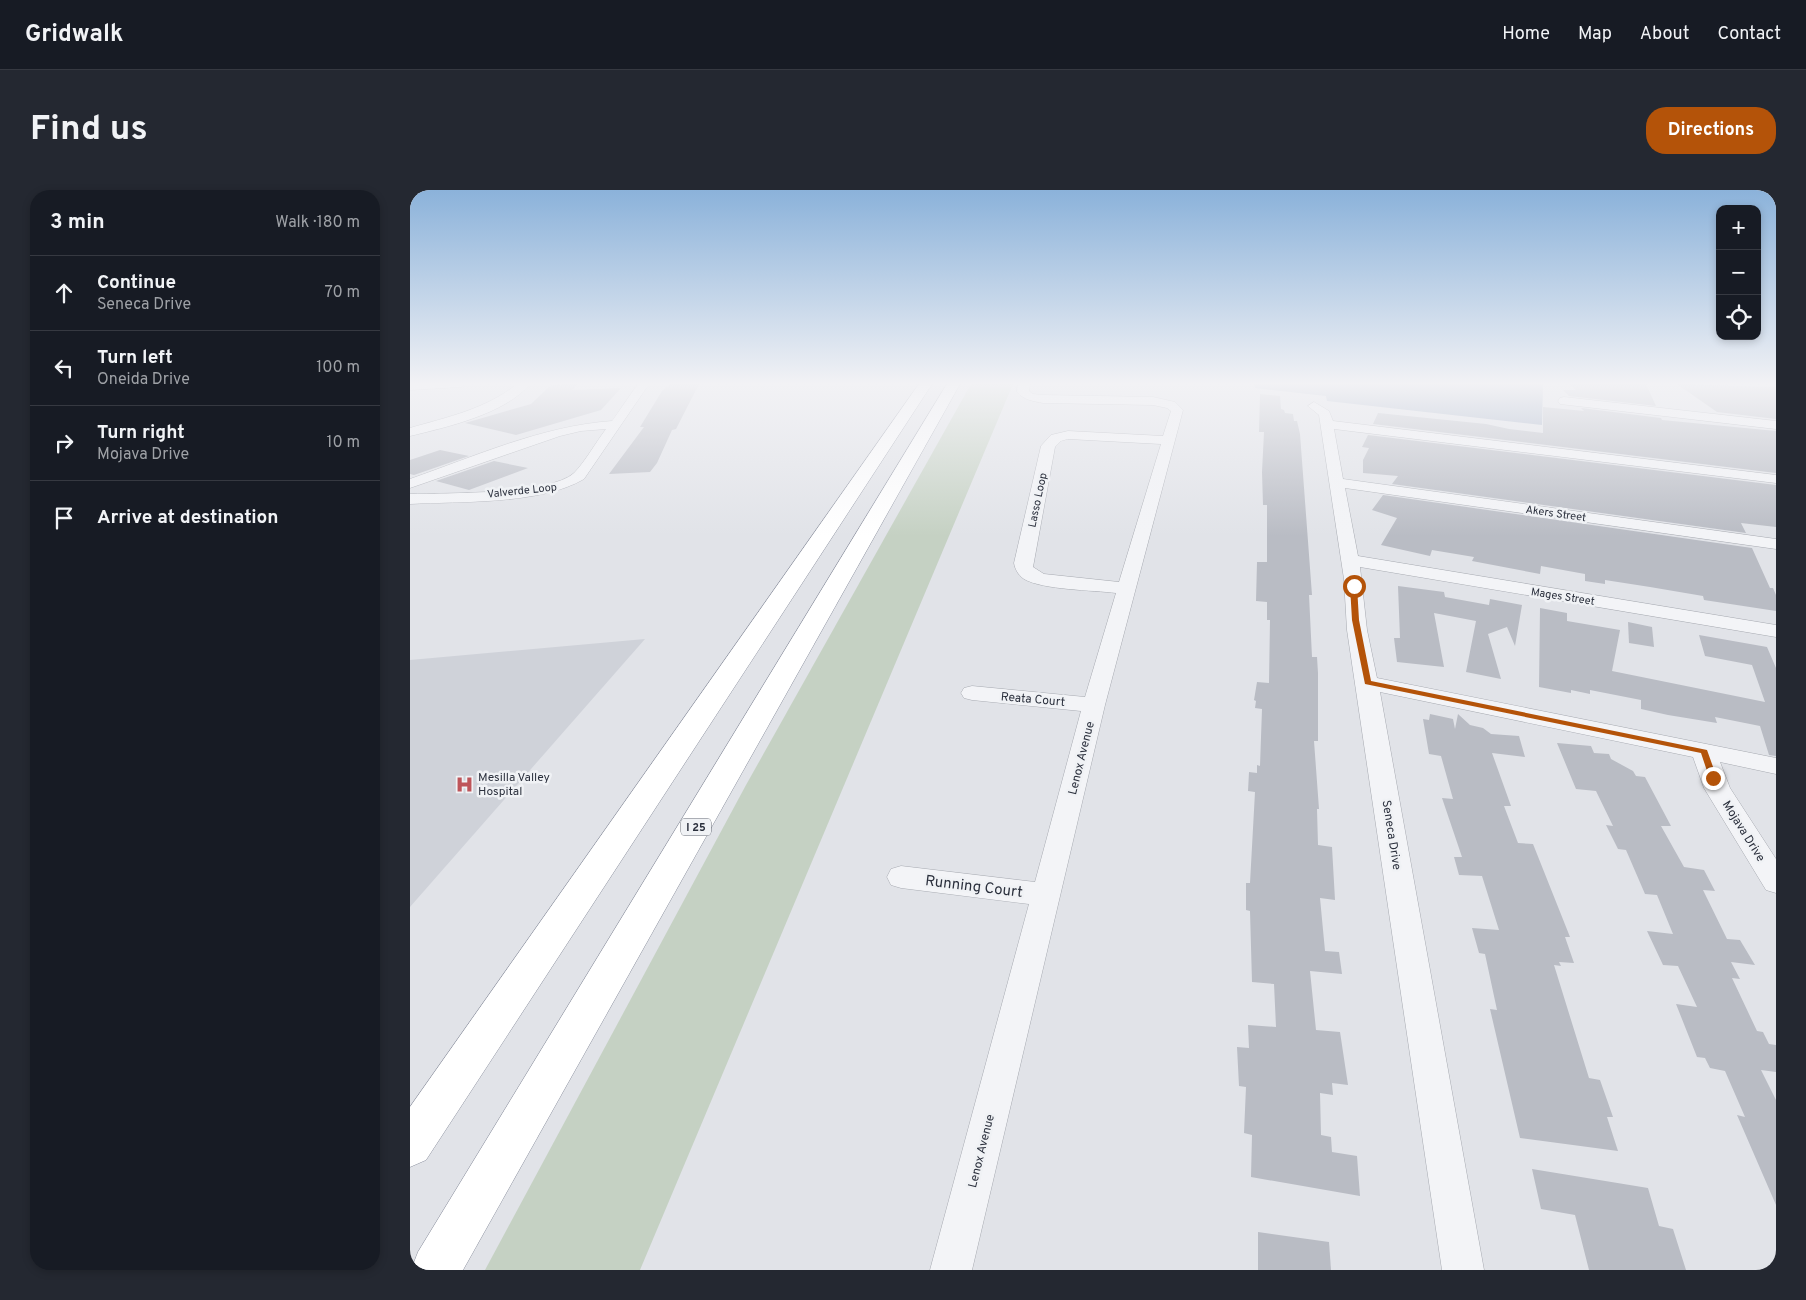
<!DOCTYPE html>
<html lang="en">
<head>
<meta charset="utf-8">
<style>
	:root { --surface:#171b24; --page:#242831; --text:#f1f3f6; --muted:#9ea1a6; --line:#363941; --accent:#b45309 }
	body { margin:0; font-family:Overpass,sans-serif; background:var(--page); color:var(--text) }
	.controls { position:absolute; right:15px; top:15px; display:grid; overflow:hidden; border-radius:10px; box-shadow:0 2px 8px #0003 }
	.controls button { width:45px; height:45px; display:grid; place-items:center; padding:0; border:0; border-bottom:1px solid var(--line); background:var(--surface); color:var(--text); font:25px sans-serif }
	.stop { position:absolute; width:15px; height:15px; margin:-11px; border:4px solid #b45309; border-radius:50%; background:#fff }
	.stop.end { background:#b45309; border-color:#fff; box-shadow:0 1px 5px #0008 }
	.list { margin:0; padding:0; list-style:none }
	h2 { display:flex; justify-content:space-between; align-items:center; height:65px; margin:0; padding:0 20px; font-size:21px }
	h2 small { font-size:16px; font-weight:400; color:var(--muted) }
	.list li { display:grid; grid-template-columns:32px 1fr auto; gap:15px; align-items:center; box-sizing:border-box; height:75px; padding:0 20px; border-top:1px solid var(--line) }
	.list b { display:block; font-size:19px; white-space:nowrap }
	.list p { margin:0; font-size:16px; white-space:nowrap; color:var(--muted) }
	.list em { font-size:16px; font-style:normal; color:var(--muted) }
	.icon { flex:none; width:28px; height:28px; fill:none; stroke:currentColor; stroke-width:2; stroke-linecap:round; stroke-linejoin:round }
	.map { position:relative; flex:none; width:1366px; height:1080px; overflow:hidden; border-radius:20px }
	header { display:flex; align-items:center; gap:30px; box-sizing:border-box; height:70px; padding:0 25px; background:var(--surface); border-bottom:1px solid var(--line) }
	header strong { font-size:24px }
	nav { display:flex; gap:28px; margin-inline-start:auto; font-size:18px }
	.intro { display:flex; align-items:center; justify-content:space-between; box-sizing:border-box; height:120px; padding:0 30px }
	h1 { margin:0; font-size:35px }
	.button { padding:12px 22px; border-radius:20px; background:var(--accent); color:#fff; font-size:18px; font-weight:700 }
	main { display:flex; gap:30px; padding:0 30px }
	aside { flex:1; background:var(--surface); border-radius:20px; box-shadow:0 2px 8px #0003 }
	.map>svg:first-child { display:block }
	.built { fill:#cfd2d9 }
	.green { fill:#c5d1c3 }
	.water { fill:#a0aec4 }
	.building { fill:#b9bcc4 }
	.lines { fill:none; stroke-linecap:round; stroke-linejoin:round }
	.minor-casing { stroke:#a7aab1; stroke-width:1 }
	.motorway-casing { stroke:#8a8f9d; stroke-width:1 }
	.minor { fill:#f3f4f7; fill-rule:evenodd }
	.motorway { fill:#fff; fill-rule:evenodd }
	.route { fill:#b45309 }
	.labels { text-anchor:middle; stroke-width:5; stroke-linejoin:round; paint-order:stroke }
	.far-street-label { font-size:11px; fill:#2b303d; stroke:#f0f2f5 }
	.shield { fill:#f0f2f5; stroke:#666a74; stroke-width:1 }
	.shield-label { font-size:11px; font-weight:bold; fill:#2b303d }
	.street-label { font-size:12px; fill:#2b303d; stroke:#f0f2f5 }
	.poi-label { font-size:12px; fill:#2b303d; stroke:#f0f2f5; text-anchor:start }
	.near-street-label { font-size:15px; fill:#2b303d; stroke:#f0f2f5 }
</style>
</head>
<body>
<header>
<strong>Gridwalk</strong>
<nav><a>Home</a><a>Map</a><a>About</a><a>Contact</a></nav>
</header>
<div class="intro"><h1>Find us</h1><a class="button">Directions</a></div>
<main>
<aside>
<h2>3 min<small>Walk · 180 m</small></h2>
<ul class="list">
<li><svg class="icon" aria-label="ahead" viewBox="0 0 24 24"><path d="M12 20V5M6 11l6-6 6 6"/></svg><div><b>Continue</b><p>Seneca Drive</p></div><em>70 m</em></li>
<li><svg class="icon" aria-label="left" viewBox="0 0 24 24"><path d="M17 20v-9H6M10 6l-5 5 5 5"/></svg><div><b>Turn left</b><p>Oneida Drive</p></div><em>100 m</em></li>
<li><svg class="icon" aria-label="right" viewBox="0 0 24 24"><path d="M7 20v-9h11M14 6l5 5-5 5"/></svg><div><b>Turn right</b><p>Mojava Drive</p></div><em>10 m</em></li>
<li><svg class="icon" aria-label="arrive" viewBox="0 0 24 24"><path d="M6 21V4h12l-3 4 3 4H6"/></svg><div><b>Arrive at destination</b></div></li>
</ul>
</aside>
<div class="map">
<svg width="1366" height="1080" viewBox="0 0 1366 1080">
	<rect width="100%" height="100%" fill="#e1e3e8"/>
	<polygon class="built" points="235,449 0,717 0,470"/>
	<polygon class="green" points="561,194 603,194 230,1080 75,1080 336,595"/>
	<polygon class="water" points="844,194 1133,194 1132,235 917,211 916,206 845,198"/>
	<g class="building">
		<polygon points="168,194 162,200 211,198 191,220 106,245 55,233 121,214 141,195"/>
		<polygon points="260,194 289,194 266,239 262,240 247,273 240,282 199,284 234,237 230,237 252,201"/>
		<polygon points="1160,194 1236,194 1246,216 1159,206 1153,200 1166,200"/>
		<polygon points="1267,194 1366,197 1366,229 1307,222"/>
		<polygon points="850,204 870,206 871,219 874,220 875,223 883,224 884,231 887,231 890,244 902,405 899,405 902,467 907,467 908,483 908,551 904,551 909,619 907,619 908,655 922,657 925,710 910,708 915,761 929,762 932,784 900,781 906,840 930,842 938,895 922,893 923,905 910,903 911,945 921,947 922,962 947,966 950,1006 841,987 842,945 834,943 836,897 829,896 827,857 839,858 838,835 866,837 864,794 842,792 840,721 836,720 836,693 840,693 845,602 838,601 839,582 847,583 847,575 850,576 852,519 845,518 846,511 844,510 847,492 859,493 860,430 857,430 857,412 846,411 847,372 857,372 857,315 853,315 852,282 854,242 849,242"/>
		<polygon points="1133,217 1174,221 1171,218 1251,228 1252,230 1366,241 1366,283 963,234 968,223 1076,234 1099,239 1133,243"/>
		<polygon points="958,245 1366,295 1366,337 1331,333 1336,343 982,294 988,286 953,283 953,270 959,258 952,257"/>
		<polygon points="30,260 59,266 4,285 0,284 0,270"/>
		<polygon points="84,271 118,278 59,300 26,291"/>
		<polygon points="973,305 1342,358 1360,398 1363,398 1366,405 1366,421 1294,410 1293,406 1240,397 1195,390 1195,394 1175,391 1175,384 1131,376 1130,384 1062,371 1064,367 1022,360 1020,366 971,355 987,328 962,320"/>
		<polygon points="988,396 1034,402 1035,407 1079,415 1080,409 1112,415 1105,456 1097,437 1078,444 1091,489 1056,482 1066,431 1024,423 1034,477 987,472 984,448 990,448"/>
		<polygon points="1130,418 1157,423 1157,431 1210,440 1202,481 1355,512 1342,475 1295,466 1289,445 1357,457 1366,478 1366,566 1359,565 1350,536 1305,527 1307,533 1258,525 1231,519 1231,510 1180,500 1180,504 1161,500 1161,503 1129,497"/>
		<polygon points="1218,432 1242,437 1244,457 1219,453"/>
		<polygon points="1020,524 1043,529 1045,539 1048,524 1060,535 1073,538 1081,544 1109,546 1115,567 1082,563 1101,616 1094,616 1108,653 1123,654 1160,747 1155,747 1164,773 1149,772 1151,776 1144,775 1179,888 1190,890 1203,927 1197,927 1208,961 1110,948 1080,819 1087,820 1075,764 1069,763 1062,738 1089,740 1072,686 1049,685 1044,667 1052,667 1032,608 1043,609 1031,566 1019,564 1013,529 1019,530"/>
		<polygon points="1147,553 1181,556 1184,563 1199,564 1201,569 1223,581 1226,586 1235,587 1261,636 1251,636 1274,677 1294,680 1305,701 1293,700 1317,749 1330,750 1345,775 1321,772 1330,789 1322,788 1347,841 1353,842 1359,854 1366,855 1366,882 1351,880 1366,910 1366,1015 1327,925 1335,927 1315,881 1300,878 1295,868 1287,867 1266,814 1287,817 1268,776 1253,775 1237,741 1263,744 1247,705 1235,704 1216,660 1208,659 1196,635 1203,636 1186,601 1166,599"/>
		<polygon points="1122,979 1238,998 1249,1036 1263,1039 1276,1080 1179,1080 1165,1025 1131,1019"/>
		<polygon points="848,1042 919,1052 921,1080 848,1080"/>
	</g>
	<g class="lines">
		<defs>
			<g id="minor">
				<polygon points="0,194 56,194 51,197 0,200"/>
				<path d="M 107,194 L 120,194 C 95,224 37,237 0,246 L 0,238 C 38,227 76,219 107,194 Z"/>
				<path d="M 228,194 L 239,194 L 174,289 C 130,315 51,311 0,314 L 0,304 C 35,303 140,305 164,283 C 175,272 186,252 196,239 L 171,241 L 150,246 L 0,298 L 0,289 C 66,266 132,236 202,231 Z"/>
				<path d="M 608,194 L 620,194 L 619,201 L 623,204 L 633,205 L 743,207 L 765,212 L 773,220 L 695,515 L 562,1080 L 520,1080 L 619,714 L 491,698 L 481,695 L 477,687 L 481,679 L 491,676 L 625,692 L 671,521 L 562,510 L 554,508 L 551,503 L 554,498 L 562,496 L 675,507 L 706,403 C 683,400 633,400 614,389 C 608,385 605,379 604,373 L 631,256 L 641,245 L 658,241 L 753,246 L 761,221 L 757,218 L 743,215 L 633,213 C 623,211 614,210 607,202 ZM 658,249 L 751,254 L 709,392 L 634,384 L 623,377 L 645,257 L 651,251 Z"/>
				<polygon points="1154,207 1366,231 1366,239 1150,214 1148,211 1150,208"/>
				<polygon points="904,212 919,221 923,231 1366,285 1366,293 924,239 933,289 1366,349 1366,359 935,298 948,366 1366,435 1366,447 950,377 957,440 967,488 1366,568 1366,584 1310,572 1320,598 1366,669 1366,703 1356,700 1294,598 1283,567 970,502 1074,1080 1032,1080 937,440 934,389 909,225 898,216"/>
			</g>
			<g id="motorway">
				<polygon points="509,194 522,194 16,970 0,977 0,917"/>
				<polygon points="537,194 550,194 53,1080 1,1080 8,1062"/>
			</g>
		</defs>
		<use href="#minor" class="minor-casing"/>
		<use href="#motorway" class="motorway-casing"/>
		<use href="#minor" class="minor"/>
		<use href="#motorway" class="motorway"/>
	</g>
	<linearGradient id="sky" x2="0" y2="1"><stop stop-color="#8bb2da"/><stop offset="0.56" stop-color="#f2f2f5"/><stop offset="1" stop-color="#f2f2f5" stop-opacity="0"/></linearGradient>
	<rect width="1366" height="346" fill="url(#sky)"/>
	<polygon class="route" points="944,394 947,396 949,430 961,491 1297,560 1307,588 1303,591 1300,590 1291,563 955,494 942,430 940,396"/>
	<defs>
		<symbol id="hospital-bare" viewBox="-9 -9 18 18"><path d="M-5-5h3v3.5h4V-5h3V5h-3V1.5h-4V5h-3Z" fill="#be555a" stroke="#f0f2f5" stroke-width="2.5" paint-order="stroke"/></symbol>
	</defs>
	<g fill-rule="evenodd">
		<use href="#hospital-bare" x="42" y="582" width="25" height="25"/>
	</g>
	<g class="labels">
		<g class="far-street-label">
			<text transform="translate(112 300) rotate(-6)" y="4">Valverde Loop</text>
			<text transform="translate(627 310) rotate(-78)" y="4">Lasso Loop</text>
			<text transform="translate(1146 323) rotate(8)" y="4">Akers Street</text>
			<text transform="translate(1153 406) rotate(9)" y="4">Mages Street</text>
		</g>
		<rect class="shield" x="271" y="628.5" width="30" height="17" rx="4"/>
		<g class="shield-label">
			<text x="286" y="641">I 25</text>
		</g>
		<g class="street-label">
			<text transform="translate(623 509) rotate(5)" y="4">Reata Court</text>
			<text transform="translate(671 568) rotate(-76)" y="4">Lenox Avenue</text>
			<text transform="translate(1334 641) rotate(58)" y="4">Mojava Drive</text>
			<text transform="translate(982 645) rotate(81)" y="4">Seneca Drive</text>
			<text transform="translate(571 961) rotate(-76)" y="4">Lenox Avenue</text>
		</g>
		<g class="poi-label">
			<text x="68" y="591">Mesilla Valley<tspan x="68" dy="14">Hospital</tspan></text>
		</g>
		<g class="near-street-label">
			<text transform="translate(564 696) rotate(7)" y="5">Running Court</text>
		</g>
	</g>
</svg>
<div class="controls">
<button>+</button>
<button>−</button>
<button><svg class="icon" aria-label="locate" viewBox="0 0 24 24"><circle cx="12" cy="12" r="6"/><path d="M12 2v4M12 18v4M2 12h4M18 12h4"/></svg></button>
</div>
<div class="stop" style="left:944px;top:396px"></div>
<div class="stop end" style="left:1303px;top:588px"></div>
</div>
</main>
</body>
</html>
